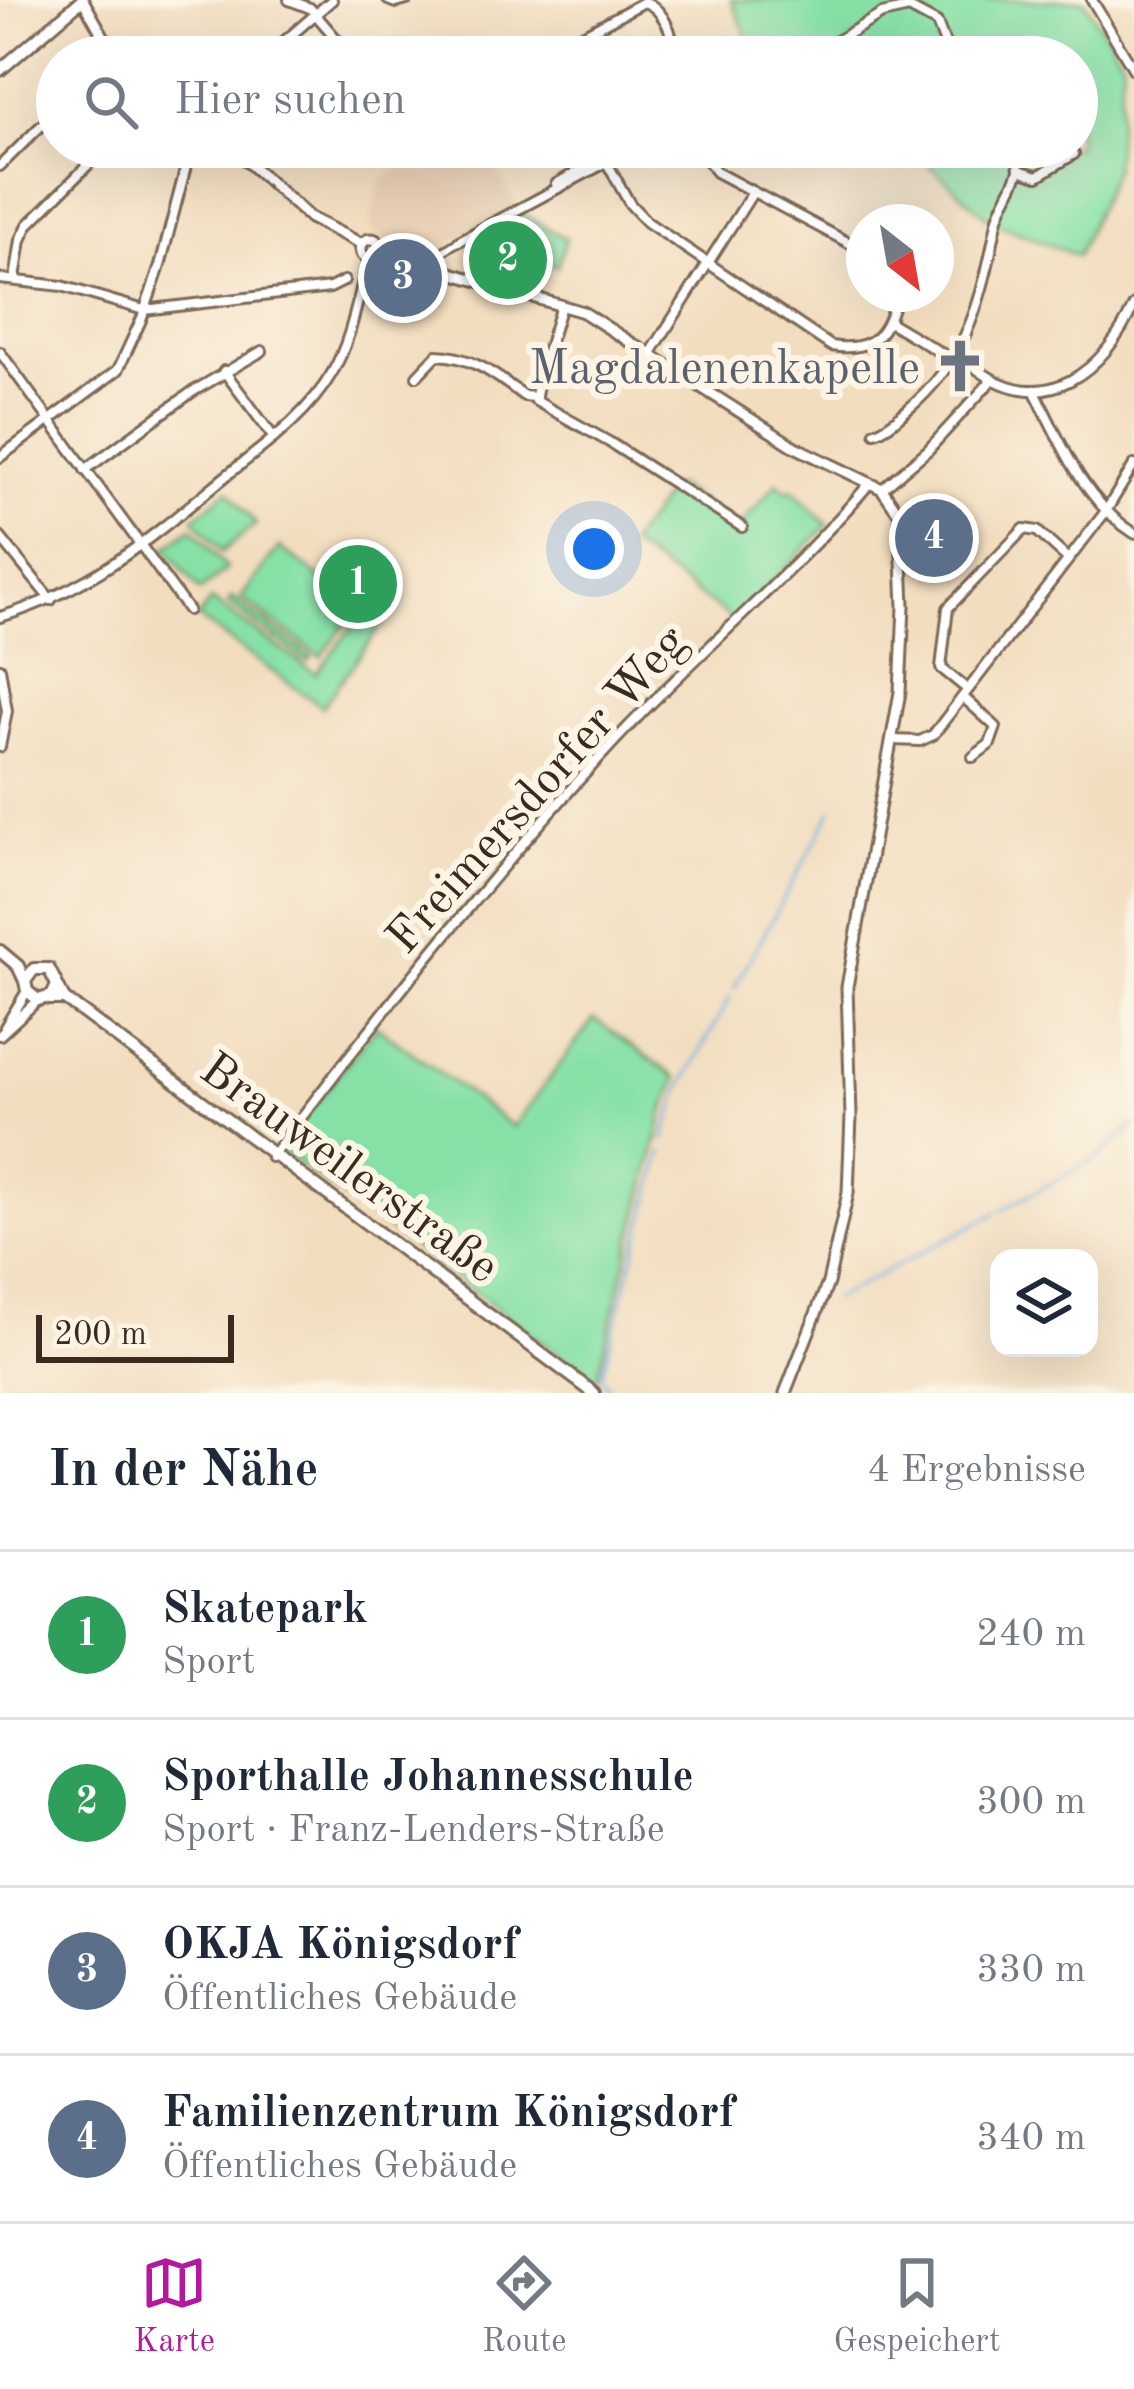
<!DOCTYPE html>
<html lang="de">
<head>
<meta charset="utf-8">
<style>
	:root { --surface:#fff; --page:#f6f6f7; --text:#1f2937; --muted:#747a83; --line:#e0e1e3; --accent:#b5179e }
	body { margin:0; font-family:"Old Standard TT",serif; background:var(--page); color:var(--text) }
	.controls { position:absolute; right:36px; bottom:36px; display:grid; overflow:hidden; border-radius:24px; box-shadow:0 12px 48px #0002 }
	.controls button { width:108px; height:108px; display:grid; place-items:center; padding:0; border:0; border-bottom:3px solid var(--line); background:var(--surface); color:var(--text); font:60px sans-serif }
	.compass { position:absolute; left:846px; top:204px; width:108px; height:108px; border-radius:50%; background:var(--surface); box-shadow:0 12px 48px #0002; rotate:149deg }
	.scale { position:absolute; left:36px; bottom:30px; width:198px; box-sizing:border-box; padding-left:12px; border:6px solid #3b2a1e; border-top:0; font-size:33px; line-height:42px; white-space:nowrap; color:#3b2a1e; -webkit-text-stroke:9px #fcf5e5; paint-order:stroke }
	.you { position:absolute; left:594px; top:549px; width:42px; height:42px; margin:-30px; border:9px solid #fff; border-radius:50%; background:#1a73e8; box-shadow:0 0 0 18px #1a73e833 }
	.badge { display:grid; place-items:center; width:78px; height:78px; border-radius:50%; background:var(--accent); color:#fff; font-size:39px; font-weight:700 }
	.pin { position:absolute; translate:-50% -50%; border:6px solid #fff; box-shadow:0 3px 12px #0006 }
	.list { margin:0; padding:0; list-style:none }
	h2 { display:flex; justify-content:space-between; align-items:center; height:156px; margin:0; padding:0 48px; font-size:51px }
	h2 small { font-size:39px; font-weight:400; color:var(--muted) }
	.list li { display:grid; grid-template-columns:78px 1fr auto; gap:36px; align-items:center; box-sizing:border-box; height:168px; padding:0 48px; border-top:3px solid var(--line) }
	.list b { display:block; font-size:45px; white-space:nowrap }
	.list p { margin:0; font-size:39px; white-space:nowrap; color:var(--muted) }
	.list em { font-size:39px; font-style:normal; color:var(--muted) }
	.icon { flex:none; width:66px; height:66px; fill:none; stroke:currentColor; stroke-width:2; stroke-linecap:round; stroke-linejoin:round }
	.map { position:relative; flex:none; width:1134px; height:1393px; overflow:hidden }
	.search { position:absolute; background:var(--surface); box-shadow:0 12px 48px #0002; left:36px; right:36px; top:36px; height:132px; display:flex; align-items:center; gap:30px; box-sizing:border-box; padding:0 42px; border-radius:66px; color:var(--muted); font-size:45px }
	.sheet { height:828px; background:var(--surface) }
	nav { display:flex; justify-content:space-around; align-items:center; box-sizing:border-box; height:168px; border-top:3px solid var(--line); background:var(--surface); font-size:33px; color:var(--muted) }
	nav a { display:grid; justify-items:center; gap:6px }
	nav .on { color:var(--accent) }
	.map>svg:first-child { display:block }
	.built { fill:#e8cfb5 }
	.green { fill:#86e1a7; stroke:#608662; stroke-width:3 }
	.lines { fill:none; stroke-linecap:round; stroke-linejoin:round }
	.stream { stroke:#63addb; stroke-width:3 }
	.pedestrian-casing { stroke:#7b6956; stroke-width:12 }
	.minor-casing { stroke:#7b6956; stroke-width:14 }
	.tertiary-casing { stroke:#7b6956; stroke-width:15 }
	.secondary-casing { stroke:#7b6956; stroke-width:16 }
	.pedestrian { stroke:#fff; stroke-width:6 }
	.minor { stroke:#fff; stroke-width:8 }
	.tertiary { stroke:#fff; stroke-width:9 }
	.secondary { stroke:#fff; stroke-width:10 }
	.labels { text-anchor:middle; stroke-width:12; stroke-linejoin:round; paint-order:stroke }
	.worship-label { font-size:48px; fill:#5b616d; stroke:#fcf5e5; text-anchor:end }
	.street-label { font-size:48px; fill:#3b2a1e; stroke:#fcf5e5 }
</style>
</head>
<body>
<div class="map">
<svg width="1134" height="1393" viewBox="0 0 1134 1393">
	<rect width="100%" height="100%" fill="#fcf5e5"/>
	<filter id="ink" filterUnits="userSpaceOnUse"><feTurbulence type="fractalNoise" baseFrequency=".00833" numOctaves="2"/><feDisplacementMap in="SourceGraphic" scale="24" xChannelSelector="R" yChannelSelector="G"/><feConvolveMatrix kernelMatrix="1 2 1 2 8 2 1 2 1" color-interpolation-filters="sRGB"/></filter>
	<filter id="wash" filterUnits="userSpaceOnUse"><feTurbulence type="fractalNoise" baseFrequency=".004" numOctaves="4" result="noise"/><feDisplacementMap in="SourceGraphic" scale="48" xChannelSelector="R" yChannelSelector="G"/><feGaussianBlur stdDeviation="2.7" result="paint"/><feColorMatrix in="noise" values="0 0 0 0 0 0 0 0 0 0 0 0 0 0 0 0 0 1.4 0 .05"/><feComposite in="paint" operator="in"/></filter>
	<g filter="url(#wash)">
		<rect width="100%" height="100%" fill="#f2ddbf"/>
		<polygon class="built" points="440,147 485,147 517,207 425,257 389,245 380,235 370,233 372,215 381,179"/>
		<g class="green">
			<polygon points="731,0 1084,0 1123,61 1114,169 1077,256 993,222 909,147 1077,147 1077,57 757,57"/>
			<polygon points="521,213 566,239 557,267 495,238 503,222"/>
			<polygon points="777,483 788,492 792,489 828,525 734,621 629,545 671,487 677,486 739,527"/>
			<polygon points="228,490 256,524 222,552 194,518"/>
			<polygon points="192,527 227,569 200,591 166,548"/>
			<polygon points="279,547 359,606 321,657 241,598"/>
			<polygon points="344,561 395,607 322,707 198,618 211,600 316,674 370,604 337,579 344,570 340,565"/>
			<polygon points="232,598 312,657 308,662 228,604"/>
			<polygon points="594,1019 677,1078 665,1109 596,1381 280,1150 376,1026 513,1127"/>
		</g>
		<g class="lines">
			<g class="stream">
				<polyline points="734,988 832,811"/>
				<polyline points="664,1140 679,1091 730,997"/>
				<polyline points="1001,1210 1097,1158 1134,1126"/>
				<polyline points="834,1299 996,1213"/>
				<polyline points="614,1393 601,1377 662,1152"/>
			</g>
		</g>
	</g>
	<g filter="url(#ink)">
		<g class="lines">
			<defs>
				<polyline id="pedestrian" points="423,264 459,241"/>
				<g id="minor">
					<polyline points="289,0 310,8 352,57"/>
					<polyline points="388,0 396,3 407,0"/>
					<polyline points="1092,0 1134,70"/>
					<path d="M 547,54 L 644,2 C 660,6 675,33 672,50"/>
					<polyline points="266,57 332,0"/>
					<polyline points="491,57 528,38 539,43 548,56"/>
					<polyline points="809,57 882,14 909,8 937,23 950,57"/>
					<path d="M 598,147 L 630,204 L 647,222 L 831,346 C 874,353 889,332 896,294"/>
					<polyline points="699,147 716,172 864,251"/>
					<polyline points="1016,147 1019,169"/>
					<polyline points="0,166 57,110"/>
					<polyline points="556,184 620,147"/>
					<polyline points="459,241 635,147"/>
					<polyline points="0,279 62,286 144,310 330,288 344,281"/>
					<polyline points="15,279 21,240 28,225 106,147"/>
					<path d="M 561,305 C 556,324 534,389 536,401 L 609,442 L 742,527"/>
					<polyline points="891,323 953,360"/>
					<polyline points="0,352 188,610"/>
					<polyline points="651,353 753,192"/>
					<path d="M 977,369 C 1045,420 1105,370 1134,305"/>
					<polyline points="224,371 274,438"/>
					<path d="M 417,376 L 437,355 C 473,356 497,376 524,396 L 534,397"/>
					<path d="M 1034,390 C 1060,441 1084,502 1134,533"/>
					<path d="M 875,432 C 888,428 896,419 906,411 C 969,359 982,297 997,222 C 1001,203 1014,188 1019,170 L 1038,176 L 1074,154"/>
					<polyline points="0,457 118,370 142,318 160,266 191,147"/>
					<polyline points="85,470 192,392 262,351"/>
					<polyline points="882,489 928,450 992,380"/>
					<polyline points="0,537 51,600"/>
					<path d="M 0,617 C 93,589 153,536 226,476 C 265,445 307,416 332,373 C 352,339 358,296 369,258"/>
					<polyline points="0,668 7,711 0,747"/>
					<polyline points="967,689 941,668 948,608 1024,529 1037,531 1068,559"/>
					<polyline points="963,697 996,727 990,744 973,757"/>
					<polyline points="893,740 920,741 933,735 1106,511 1134,465"/>
					<polyline points="5,1027 27,991"/>
					<polyline points="0,1035 38,1000"/>
					<path d="M 271,1157 C 376,1020 484,883 601,756 C 687,661 787,581 870,483"/>
				</g>
				<g id="tertiary">
					<polyline points="83,0 115,57"/>
					<polyline points="231,147 310,218 362,244"/>
					<circle cx="371" cy="249" r="10"/>
					<polyline points="380,252 583,312 795,447 882,489 900,515 904,606 900,692 847,987 851,1116 848,1193 828,1283 785,1393"/>
				</g>
				<g id="secondary">
					<polyline points="0,70 82,0"/>
					<polyline points="0,951 18,966 25,981"/>
					<polyline points="57,985 52,996 38,1000 27,991 25,981 34,969 49,969 64,999"/>
					<polyline points="49,999 64,999 77,1008 594,1393"/>
				</g>
			</defs>
			<use href="#pedestrian" class="pedestrian-casing"/>
			<use href="#minor" class="minor-casing"/>
			<use href="#tertiary" class="tertiary-casing"/>
			<use href="#secondary" class="secondary-casing"/>
			<use href="#pedestrian" class="pedestrian"/>
			<use href="#minor" class="minor"/>
			<use href="#tertiary" class="tertiary"/>
			<use href="#secondary" class="secondary"/>
		</g>
	</g>
	<defs>
		<symbol id="church-bare" viewBox="-9 -9 18 18"><path d="M-1.2-6h2.4v3.5h3.3v2.4h-3.3V6h-2.4V-.1h-3.3v-2.4h3.3Z" fill="#6b7280" stroke="#fcf5e5" stroke-width="2.5" paint-order="stroke"/></symbol>
	</defs>
	<g fill-rule="evenodd">
		<use href="#church-bare" x="922" y="328" width="76" height="76"/>
	</g>
	<g class="labels">
		<g class="worship-label">
			<text x="920" y="383">Magdalenenkapelle</text>
		</g>
		<g class="street-label">
			<text transform="translate(535 788) rotate(-48)" y="17">Freimersdorfer Weg</text>
			<text transform="translate(351 1166) rotate(36)" y="17">Brauweilerstraße</text>
		</g>
	</g>
</svg>
<div class="controls">
<button><svg class="icon" aria-label="layers" viewBox="0 0 24 24"><path d="M12 4l9 5-9 5-9-5zM3 14l9 5 9-5"/></svg></button>
</div>
<svg class="compass" viewBox="-18 -18 36 36"><path d="M0-13l5 13h-10z" fill="#e53935"/><path d="M0 13l5-13h-10z" fill="#747a83"/></svg>
<div class="scale">200 m</div>
<div class="you"></div>
<div class="pin badge" style="left:358px;top:584px;background:#2e9e5b">1</div>
<div class="pin badge" style="left:508px;top:260px;background:#2e9e5b">2</div>
<div class="pin badge" style="left:403px;top:278px;background:#5c6f8a">3</div>
<div class="pin badge" style="left:934px;top:538px;background:#5c6f8a">4</div>
<div class="search"><svg class="icon" aria-label="search" viewBox="0 0 24 24"><circle cx="10" cy="10" r="6"/><path d="M15 15l6 6"/></svg>Hier suchen</div>
</div>
<section class="sheet">
<h2>In der Nähe<small>4 Ergebnisse</small></h2>
<ul class="list">
<li><span class="badge" style="background:#2e9e5b">1</span><div><b>Skatepark</b><p>Sport</p></div><em>240 m</em></li>
<li><span class="badge" style="background:#2e9e5b">2</span><div><b>Sporthalle Johannesschule</b><p>Sport · Franz-Lenders-Straße</p></div><em>300 m</em></li>
<li><span class="badge" style="background:#5c6f8a">3</span><div><b>OKJA Königsdorf</b><p>Öffentliches Gebäude</p></div><em>330 m</em></li>
<li><span class="badge" style="background:#5c6f8a">4</span><div><b>Familienzentrum Königsdorf</b><p>Öffentliches Gebäude</p></div><em>340 m</em></li>
</ul>
</section>
<nav>
<a class="on"><svg class="icon" aria-label="map" viewBox="0 0 24 24"><path d="M3 6l6-2 6 2 6-2v14l-6 2-6-2-6 2zM9 4v14M15 6v14"/></svg>Karte</a>
<a><svg class="icon" aria-label="directions" viewBox="0 0 24 24"><path d="M12 3l9 9-9 9-9-9zM9 14v-3h6M13 9l2 2-2 2"/></svg>Route</a>
<a><svg class="icon" aria-label="saved" viewBox="0 0 24 24"><path d="M7 4h10v16l-5-4-5 4z"/></svg>Gespeichert</a>
</nav>
</body>
</html>
